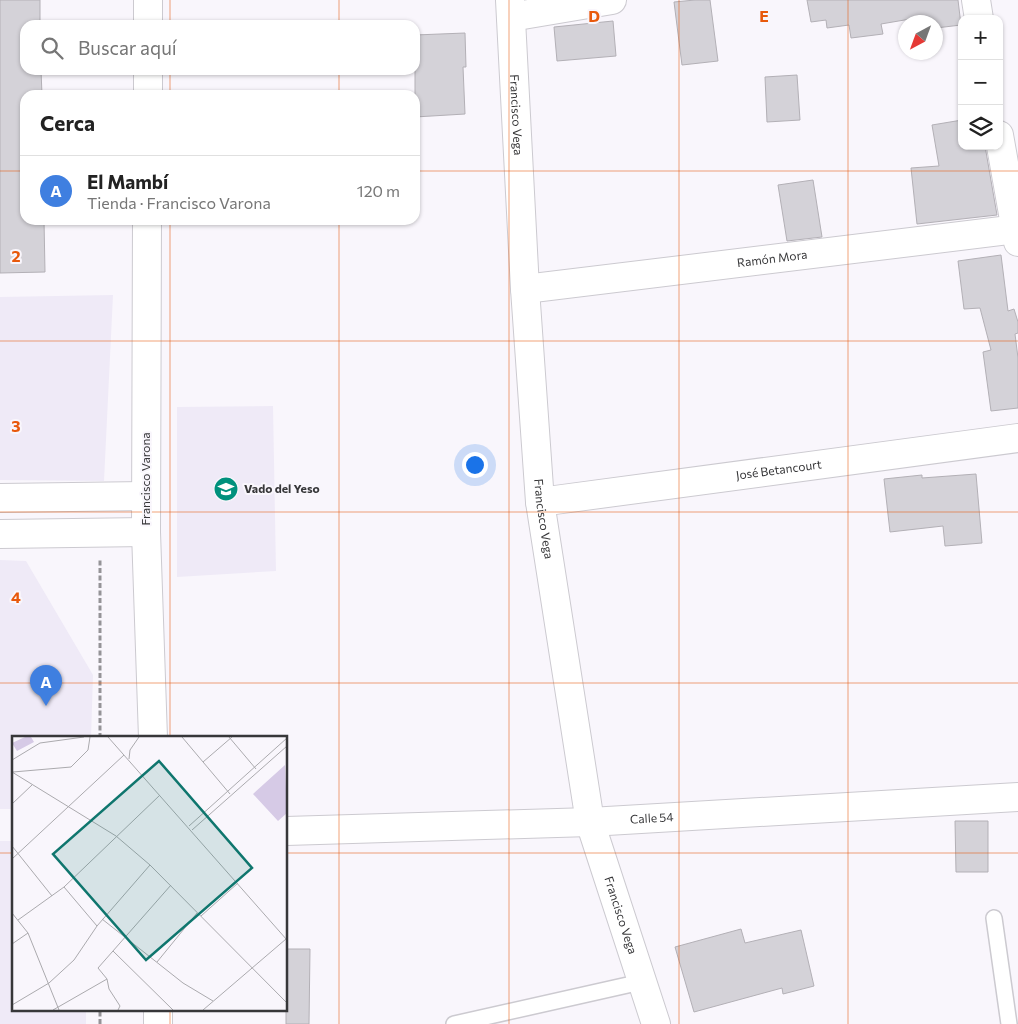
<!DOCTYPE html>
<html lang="es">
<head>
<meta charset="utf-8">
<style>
	:root { --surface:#fff; --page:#f6f6f6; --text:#222; --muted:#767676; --line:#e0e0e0; --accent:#00917d }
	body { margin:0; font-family:Commissioner,sans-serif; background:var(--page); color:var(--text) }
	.controls { position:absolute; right:15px; top:15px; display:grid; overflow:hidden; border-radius:10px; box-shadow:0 1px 4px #0004 }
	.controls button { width:45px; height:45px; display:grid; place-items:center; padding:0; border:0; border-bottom:1px solid var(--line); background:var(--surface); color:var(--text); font:25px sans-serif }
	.compass { position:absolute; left:898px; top:15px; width:45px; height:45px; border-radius:50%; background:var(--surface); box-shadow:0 1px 4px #0004; rotate:221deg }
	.you { position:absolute; left:474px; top:464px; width:18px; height:18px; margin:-12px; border:4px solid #fff; border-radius:50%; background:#1a73e8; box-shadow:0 0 0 8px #1a73e833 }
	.badge { display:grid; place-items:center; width:32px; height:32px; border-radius:50%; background:var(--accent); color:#fff; font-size:16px; font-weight:700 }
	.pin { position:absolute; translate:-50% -41px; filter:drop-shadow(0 1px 2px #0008) }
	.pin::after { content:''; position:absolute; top:26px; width:18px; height:15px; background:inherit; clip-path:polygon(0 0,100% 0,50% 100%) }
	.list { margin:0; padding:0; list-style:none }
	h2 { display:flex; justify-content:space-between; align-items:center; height:65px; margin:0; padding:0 20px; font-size:21px }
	h2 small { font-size:16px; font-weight:400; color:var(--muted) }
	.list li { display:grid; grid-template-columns:32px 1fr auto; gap:15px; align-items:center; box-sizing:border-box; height:70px; padding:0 20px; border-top:1px solid var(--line) }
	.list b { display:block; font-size:19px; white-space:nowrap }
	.list p { margin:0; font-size:16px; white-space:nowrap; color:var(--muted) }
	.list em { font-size:16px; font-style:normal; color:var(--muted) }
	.icon { flex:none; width:28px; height:28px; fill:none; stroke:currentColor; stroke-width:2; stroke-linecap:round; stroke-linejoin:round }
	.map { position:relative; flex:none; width:1018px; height:1024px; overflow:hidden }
	.search { position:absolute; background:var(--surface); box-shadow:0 1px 4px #0004; left:20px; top:20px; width:400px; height:55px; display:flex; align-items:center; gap:12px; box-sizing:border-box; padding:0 18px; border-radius:15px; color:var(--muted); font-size:19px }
	.panel { position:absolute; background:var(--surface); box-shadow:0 1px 4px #0004; left:20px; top:90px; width:400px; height:135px; border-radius:15px }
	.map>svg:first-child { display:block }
	.built { fill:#efeaf7 }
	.building { fill:#d4d2d8; stroke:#b3b0b6 }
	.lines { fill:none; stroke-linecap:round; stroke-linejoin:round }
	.lane-casing { stroke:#cccad0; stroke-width:18 }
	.street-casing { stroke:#cccad0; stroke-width:30 }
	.secondary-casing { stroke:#cccad0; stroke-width:30 }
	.primary-casing { stroke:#cccad0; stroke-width:30 }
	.path { stroke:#959397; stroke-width:3; stroke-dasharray:5 2.5; stroke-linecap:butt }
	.lane { stroke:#fff; stroke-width:15 }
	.street { stroke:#fff; stroke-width:28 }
	.secondary { stroke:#fff; stroke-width:28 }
	.primary { stroke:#fff; stroke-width:28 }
	.grid { fill:none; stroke:#e8590c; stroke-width:1; stroke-opacity:0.55 }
	.labels { text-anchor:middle; stroke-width:4; stroke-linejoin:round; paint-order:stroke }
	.street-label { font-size:12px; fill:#373739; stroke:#f9f6fc }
	.poi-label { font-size:12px; font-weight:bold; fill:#373739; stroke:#f9f6fc; text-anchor:start }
	.inset-road { fill:none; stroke:#abaaae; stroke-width:1 }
	.view { fill:#0f766e; fill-opacity:0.15; stroke:#0f766e; stroke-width:2.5 }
	.inset-edge { fill:none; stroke:#373739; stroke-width:2.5 }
	.grid-label { font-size:16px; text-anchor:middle; font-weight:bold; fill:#e8590c; stroke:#f9f6fc; stroke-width:4; stroke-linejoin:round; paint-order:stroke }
</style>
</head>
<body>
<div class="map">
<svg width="1018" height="1024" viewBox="0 0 1018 1024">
	<rect width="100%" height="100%" fill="#f9f6fc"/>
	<g class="built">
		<polygon points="113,295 104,481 0,480 0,297"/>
		<polygon points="273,406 276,571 177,577 177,407"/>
		<polygon points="0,560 26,561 93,675 91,738 14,738 14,809 0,809"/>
		<polygon points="0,841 14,841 14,1010 86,1010 86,1024 0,1024"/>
	</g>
	<g class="building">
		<polygon points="0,0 40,0 40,25 25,25 25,70 41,70 42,95 25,95 25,220 44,220 45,272 0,273"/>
		<polygon points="695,0 710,0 718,61 682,65 674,2"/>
		<polygon points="807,0 958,0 961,25 936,28 936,22 922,22 922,17 881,24 883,34 851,38 849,25 827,28 826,20 811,22"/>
		<polygon points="613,21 616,56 557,61 554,27"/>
		<polygon points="465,33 466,67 463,67 465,114 415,117 415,35"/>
		<polygon points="797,75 800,120 767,122 765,77"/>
		<polygon points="962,120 962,146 985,146 997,215 917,224 911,168 939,166 932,125"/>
		<polygon points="813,180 822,237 787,241 778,185"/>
		<polygon points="1001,255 1008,311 1014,309 1018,322 1018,333 1015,334 1018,358 1018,408 991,411 983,352 991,350 980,308 964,309 958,261"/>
		<polygon points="976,474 982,543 945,546 943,526 890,532 884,479 922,475 922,478"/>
		<polygon points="955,821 988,821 988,872 956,872"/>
		<polygon points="741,929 745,943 801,930 814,986 783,994 782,988 694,1012 675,947"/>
		<polygon points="286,949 310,949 309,1024 286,1024"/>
	</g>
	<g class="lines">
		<defs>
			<g id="lane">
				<polyline points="994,918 1009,1024"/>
				<polyline points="454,1024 641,982"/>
			</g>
			<g id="street">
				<polyline points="976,0 979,19"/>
				<polyline points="511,17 612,0"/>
				<polyline points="999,135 1018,242"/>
				<path id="s1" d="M 525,289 L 1018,229"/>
				<path id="s2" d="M 540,502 L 1018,438"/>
				<path id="s3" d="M 286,831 L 590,822 L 1018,797"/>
			</g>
			<g id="secondary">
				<path id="s4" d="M 510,0 L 525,289 L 540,502 L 590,822 L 656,1024"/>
				<polyline points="0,498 145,496"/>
				<polyline points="0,534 146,532"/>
			</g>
			<g id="primary">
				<polyline points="148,25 148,0"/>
				<polyline points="148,95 148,70"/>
				<polyline points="147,220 146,532 153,738"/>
				<polyline points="158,1010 158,1024"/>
			</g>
		</defs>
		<use href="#lane" class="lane-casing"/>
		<use href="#street" class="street-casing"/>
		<use href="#secondary" class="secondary-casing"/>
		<use href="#primary" class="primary-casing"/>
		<g class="path">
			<polyline points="100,738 100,558"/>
			<polyline points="100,1024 100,1010"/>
		</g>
		<use href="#lane" class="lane"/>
		<use href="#street" class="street"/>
		<use href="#secondary" class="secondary"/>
		<use href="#primary" class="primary"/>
	</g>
	<path class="grid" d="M 170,0 L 170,25M 339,0 L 339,25M 509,0 L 509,1024M 679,0 L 679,1024M 848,0 L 848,1024M 170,70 L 170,95M 339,70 L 339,95M 0,171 L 25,171M 415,171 L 1018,171M 170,220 L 170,738M 339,220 L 339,1024M 0,341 L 1018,341M 0,512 L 1018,512M 0,683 L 1018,683M 0,853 L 14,853M 286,853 L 1018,853M 170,1010 L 170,1024"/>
	<defs>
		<symbol id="school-disc" viewBox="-11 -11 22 22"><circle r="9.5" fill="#00917d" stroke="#f9f6fc"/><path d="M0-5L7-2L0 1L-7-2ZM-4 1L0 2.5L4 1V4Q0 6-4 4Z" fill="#fff"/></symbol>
	</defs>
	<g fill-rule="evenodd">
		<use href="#school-disc" x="212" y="475" width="28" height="28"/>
	</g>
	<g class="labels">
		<g class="street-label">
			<text dy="4" stroke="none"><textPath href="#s4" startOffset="115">Francisco Vega</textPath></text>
			<text dy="4" stroke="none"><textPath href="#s1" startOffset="249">Ramón Mora</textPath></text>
			<text dy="4" stroke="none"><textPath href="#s2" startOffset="241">José Betancourt</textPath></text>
			<text transform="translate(146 479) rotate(-90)" y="4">Francisco Varona</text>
			<text dy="4" stroke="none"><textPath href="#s4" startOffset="520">Francisco Vega</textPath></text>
			<text dy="4" stroke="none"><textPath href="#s3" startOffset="366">Calle 54</textPath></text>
			<text dy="4" stroke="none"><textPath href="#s4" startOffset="925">Francisco Vega</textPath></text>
		</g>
		<g class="poi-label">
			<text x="244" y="493">Vado del Yeso</text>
		</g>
	</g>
	<g transform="translate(12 736)">
		<rect width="275" height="275" fill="#f9f6fc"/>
		<path d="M 13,1 L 19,1 L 22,6 L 5,15 L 0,7 ZM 273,29 L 275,77 L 266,85 L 241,58 Z" fill="#d6cae6"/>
		<path class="inset-road" d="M 96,1 L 275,204M 170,1 L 218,58M 217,1 L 244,33M 117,23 L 118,14 L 127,1M 0,24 L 28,7 L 72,1M 191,26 L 220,1M 0,36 L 104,100 L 138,129 L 275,267M 1,36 L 59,31 L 76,14 L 78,1M 0,68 L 20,49M 177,90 L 275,2M 180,94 L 275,10M 0,110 L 40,160M 0,123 L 112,19M 52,151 L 85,190M 0,177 L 16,197 L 47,274M 189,180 L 226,147M 90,183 L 171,247 L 201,265M 6,184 L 52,151 L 148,59M 0,208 L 16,197M 101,215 L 161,274M 145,226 L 185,177M 0,269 L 37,247 L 62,224 L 85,190 L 138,129M 41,274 L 95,243M 106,274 L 108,270 L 97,253 L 95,243 L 86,232 L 159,149M 191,274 L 274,203"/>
		<path class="view" d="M 147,25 L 240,132 L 134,224 L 41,118 Z"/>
		<rect width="275" height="275" class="inset-edge"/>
	</g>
	<g class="grid-label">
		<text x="594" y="22">D</text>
		<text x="764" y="22">E</text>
		<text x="16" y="262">2</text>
		<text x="16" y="432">3</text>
		<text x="16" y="603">4</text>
	</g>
</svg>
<div class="controls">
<button>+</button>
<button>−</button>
<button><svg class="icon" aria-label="layers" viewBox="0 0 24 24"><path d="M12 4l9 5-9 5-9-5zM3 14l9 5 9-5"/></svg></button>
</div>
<svg class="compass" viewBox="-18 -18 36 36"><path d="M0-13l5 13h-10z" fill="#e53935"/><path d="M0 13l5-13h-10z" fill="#767676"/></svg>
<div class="you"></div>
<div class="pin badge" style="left:46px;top:706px;background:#3f7fe0">A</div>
<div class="search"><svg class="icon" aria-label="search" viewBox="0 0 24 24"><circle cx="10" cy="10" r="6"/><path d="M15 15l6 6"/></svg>Buscar aquí</div>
<section class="panel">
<h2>Cerca<small></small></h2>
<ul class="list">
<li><span class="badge" style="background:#3f7fe0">A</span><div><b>El Mambí</b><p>Tienda · Francisco Varona</p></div><em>120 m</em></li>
</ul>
</section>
</div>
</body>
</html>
